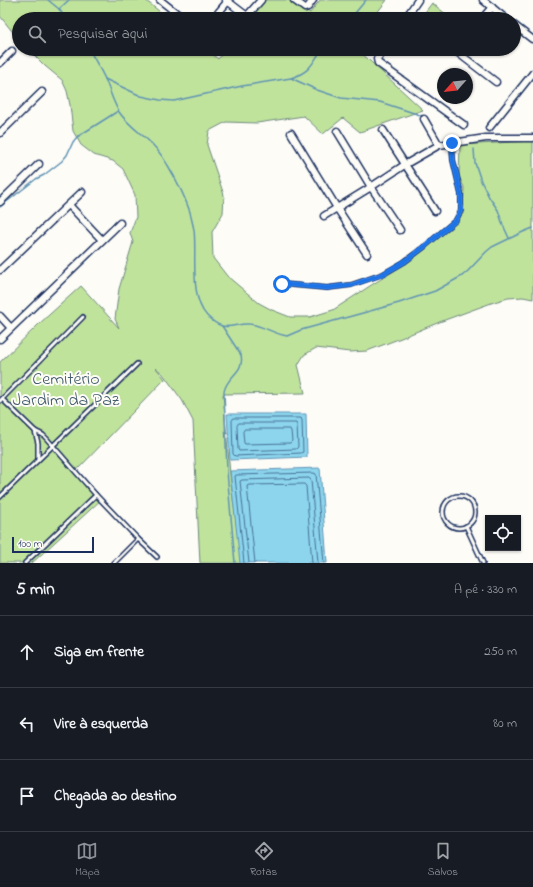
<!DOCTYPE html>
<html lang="pt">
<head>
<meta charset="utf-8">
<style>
	:root { --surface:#171b24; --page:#242831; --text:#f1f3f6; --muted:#9ea1a6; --line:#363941; --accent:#8c9099 }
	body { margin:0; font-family:"Indie Flower",sans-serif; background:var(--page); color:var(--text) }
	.controls { position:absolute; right:12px; bottom:12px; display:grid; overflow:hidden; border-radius:0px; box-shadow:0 1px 3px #0004 }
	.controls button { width:36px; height:36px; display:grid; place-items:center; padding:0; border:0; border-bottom:1px solid var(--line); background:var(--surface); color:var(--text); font:20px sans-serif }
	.compass { position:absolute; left:437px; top:68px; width:36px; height:36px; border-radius:50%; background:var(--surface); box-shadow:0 1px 3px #0004; rotate:243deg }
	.scale { position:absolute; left:12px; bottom:10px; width:82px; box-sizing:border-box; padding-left:4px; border:2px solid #1b2f5e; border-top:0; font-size:11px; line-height:14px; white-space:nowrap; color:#1b2f5e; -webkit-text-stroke:3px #fdfcf7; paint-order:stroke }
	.stop { position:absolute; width:12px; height:12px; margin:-9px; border:3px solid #1a73e8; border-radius:50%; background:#fff }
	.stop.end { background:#1a73e8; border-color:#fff; box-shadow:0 1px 4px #0008 }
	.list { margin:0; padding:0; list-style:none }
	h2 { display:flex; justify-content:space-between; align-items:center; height:52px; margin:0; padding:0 16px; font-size:17px }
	h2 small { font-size:13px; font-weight:400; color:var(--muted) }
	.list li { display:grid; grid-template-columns:26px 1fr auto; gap:12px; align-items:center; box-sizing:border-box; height:72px; padding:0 16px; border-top:1px solid var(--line) }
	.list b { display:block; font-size:15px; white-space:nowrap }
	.list em { font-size:13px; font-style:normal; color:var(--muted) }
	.icon { flex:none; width:22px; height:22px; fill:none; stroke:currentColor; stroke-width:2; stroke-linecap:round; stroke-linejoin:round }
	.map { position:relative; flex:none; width:533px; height:563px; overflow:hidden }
	.search { position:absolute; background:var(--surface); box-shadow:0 1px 3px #0004; left:12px; right:12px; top:12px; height:44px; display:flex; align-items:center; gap:10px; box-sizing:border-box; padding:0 14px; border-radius:22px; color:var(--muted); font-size:15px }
	.sheet { height:268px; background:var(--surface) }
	nav { display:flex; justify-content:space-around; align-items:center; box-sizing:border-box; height:56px; border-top:1px solid var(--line); background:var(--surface); font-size:11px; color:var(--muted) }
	nav a { display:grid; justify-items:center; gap:2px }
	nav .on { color:var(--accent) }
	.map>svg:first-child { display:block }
	.green { fill:#c0e39c; stroke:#6e897d }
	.water { fill:#8cd5ed; stroke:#5f93b4 }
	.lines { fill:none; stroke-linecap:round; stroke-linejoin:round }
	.shore { stroke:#487197; stroke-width:1 }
	.stream { stroke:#5f93b4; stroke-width:1.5 }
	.service-casing { stroke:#1b2f5e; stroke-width:6 }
	.minor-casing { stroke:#1b2f5e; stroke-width:9 }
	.service { stroke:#fdfcf7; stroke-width:3 }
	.minor { stroke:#fdfcf7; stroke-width:6 }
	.route { stroke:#1a73e8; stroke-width:5 }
	.labels { text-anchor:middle; stroke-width:4; stroke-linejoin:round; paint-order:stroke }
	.park-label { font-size:18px; fill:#445c6e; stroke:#fdfcf7 }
</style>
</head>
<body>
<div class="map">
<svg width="533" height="563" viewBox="0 0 533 563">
	<rect width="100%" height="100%" fill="#fdfcf7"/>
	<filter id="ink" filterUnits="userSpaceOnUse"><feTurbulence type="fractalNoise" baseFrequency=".025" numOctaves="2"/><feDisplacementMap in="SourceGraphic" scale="8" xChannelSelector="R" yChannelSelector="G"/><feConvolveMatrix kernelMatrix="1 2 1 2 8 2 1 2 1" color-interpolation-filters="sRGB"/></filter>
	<g filter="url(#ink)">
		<g class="green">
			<polygon points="0,0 145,0 169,19 19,19 19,40 0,16"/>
			<polygon points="265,0 292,0 310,13 320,0 387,0 372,19 250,19"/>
			<polygon points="432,3 452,19 420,19"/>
			<polygon points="28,49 206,49 218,59 226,49 357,49 423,110 360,132 343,118 323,134 304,116 257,123 226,122 209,131 207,145 224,195 223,213 212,232 213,258 227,276 259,303 272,310 290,317 310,317 333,310 373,284 407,263 463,214 464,187 459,177 460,145 533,141 533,299 523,297 508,298 494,302 442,321 401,338 367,351 350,352 316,348 304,355 298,365 305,393 223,394 230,474 241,563 200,563 193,421 182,400 163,374 156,368 165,379 76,471 102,499 32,563 0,563 0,362 39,324 81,286 119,328 115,319 119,289 133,242 130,233 136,217 135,195 123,169 113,161 94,155 81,145 73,131 70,105 67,91 62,80 45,66"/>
		</g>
		<g class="water">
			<polygon points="306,414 307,457 230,460 227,414"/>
			<polygon points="320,468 327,563 240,563 230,471"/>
		</g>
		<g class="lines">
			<g class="shore">
				<polygon points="234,418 301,418 302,420 303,452 301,453 235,456 233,454 232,421"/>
				<polygon points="239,423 296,423 297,425 298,447 296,449 239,451 238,449 237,426"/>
				<polygon points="245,429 290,429 291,431 292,441 290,443 245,444 244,443 243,432"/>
				<polyline points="244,563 235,476 236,475 314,473 316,474 324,563"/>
				<polyline points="249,563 240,481 242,480 309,478 311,480 318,563"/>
				<polyline points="255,563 247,486 249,485 304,484 306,486 312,563"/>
			</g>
			<g class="stream">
				<polyline points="48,0 59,9 66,19"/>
				<polyline points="59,9 69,0"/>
				<polyline points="350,19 366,0"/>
				<path d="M 89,49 C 95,60 101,70 106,81 C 110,91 113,102 119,112 C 128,125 141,133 152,144 C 167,159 183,192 190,212 C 191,218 193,224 194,230 C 197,254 189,297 207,316 C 211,320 216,324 222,326 C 231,328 240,323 249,324 C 262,325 274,334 287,336 L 301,330 L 399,303 L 435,291 L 462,276 L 468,271 L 486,252 L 492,247 L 523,232 L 533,228"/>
				<polyline points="291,78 317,90 341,98 380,102 423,116"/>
				<path d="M 105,79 L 141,96 L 160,100 L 174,101 L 242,86 L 291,78 C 310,72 312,64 322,49"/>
				<polyline points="474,149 475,163 481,181 489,197 498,210 503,225 509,238"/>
				<polyline points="0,207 36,179 44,175 62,161 67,155 73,142 77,137 118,111"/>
				<path d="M 222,326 L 241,355 C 245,373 226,376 224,392 L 227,471 L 235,563"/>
			</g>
			<defs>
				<g id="service">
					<polyline points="282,284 327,288 351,285 383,274 404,262 424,247 456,220 461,210 461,194 453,160 452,144"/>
					<polyline points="2,399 35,431 43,435 47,439 96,495 138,539 157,557"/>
					<polyline points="0,401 83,317"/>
					<polyline points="35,431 38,443 38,460"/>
					<circle cx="459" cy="512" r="16"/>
					<polyline points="0,497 137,364"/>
					<polyline points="466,526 483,563"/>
					<polyline points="25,563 96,495"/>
					<polyline points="114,563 138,539"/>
				</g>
				<g id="minor">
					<polyline points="160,0 184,19"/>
					<polyline points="226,0 247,16 261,0"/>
					<polyline points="294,0 305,8 308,7 313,0"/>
					<polyline points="483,0 506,19"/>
					<polyline points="408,14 415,19"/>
					<polyline points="213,19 228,1"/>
					<polyline points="405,19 418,0"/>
					<polyline points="482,19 492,7"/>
					<polyline points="514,25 532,39"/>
					<polyline points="384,49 377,59 378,63 464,125"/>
					<polyline points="453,49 496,82"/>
					<polyline points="0,63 12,51"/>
					<polyline points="424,119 439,145"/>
					<polyline points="489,128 533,73"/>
					<polyline points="383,130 435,211"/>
					<polyline points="337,131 371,187 400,230"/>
					<polyline points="0,133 42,92"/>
					<polyline points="291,133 337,208 367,254"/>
					<polyline points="0,202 39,164"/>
					<polyline points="69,205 102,240"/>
					<polyline points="324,216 371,187 406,164 439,145 486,138 533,138"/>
					<polyline points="0,270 82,192"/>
					<polyline points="0,316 11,328"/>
					<polyline points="0,339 120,223"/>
				</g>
			</defs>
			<use href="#service" class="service-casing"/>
			<use href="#minor" class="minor-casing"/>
			<use href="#service" class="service"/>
			<use href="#minor" class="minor"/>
		</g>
	</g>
	<g class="lines" filter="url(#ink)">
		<polyline class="route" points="282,284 327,288 352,285 383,274 404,262 424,247 456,220 461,210 461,194 453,160 452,143"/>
	</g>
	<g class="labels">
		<g class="park-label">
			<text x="66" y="384">Cemitério<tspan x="66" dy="21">Jardim da Paz</tspan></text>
		</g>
	</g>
</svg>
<div class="controls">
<button><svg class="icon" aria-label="locate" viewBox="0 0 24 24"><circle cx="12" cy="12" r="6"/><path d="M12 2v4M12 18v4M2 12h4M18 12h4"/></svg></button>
</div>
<svg class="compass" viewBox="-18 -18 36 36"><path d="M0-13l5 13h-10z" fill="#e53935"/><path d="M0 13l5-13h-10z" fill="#9ea1a6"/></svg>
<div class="scale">100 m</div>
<div class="stop" style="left:282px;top:284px"></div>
<div class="stop end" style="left:452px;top:143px"></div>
<div class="search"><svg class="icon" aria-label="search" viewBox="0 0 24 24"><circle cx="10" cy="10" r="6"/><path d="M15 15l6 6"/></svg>Pesquisar aqui</div>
</div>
<section class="sheet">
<h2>5 min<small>A pé · 330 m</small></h2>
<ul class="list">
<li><svg class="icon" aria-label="ahead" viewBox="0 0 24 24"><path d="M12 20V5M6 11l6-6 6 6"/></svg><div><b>Siga em frente</b></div><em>250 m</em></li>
<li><svg class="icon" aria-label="left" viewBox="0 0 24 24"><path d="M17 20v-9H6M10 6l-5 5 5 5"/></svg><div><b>Vire à esquerda</b></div><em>80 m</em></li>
<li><svg class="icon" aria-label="arrive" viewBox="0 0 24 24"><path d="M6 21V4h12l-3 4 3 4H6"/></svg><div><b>Chegada ao destino</b></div></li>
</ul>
</section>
<nav>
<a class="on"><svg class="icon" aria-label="map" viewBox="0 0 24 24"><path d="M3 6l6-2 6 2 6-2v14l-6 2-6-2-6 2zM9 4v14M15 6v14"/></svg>Mapa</a>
<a><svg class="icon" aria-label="directions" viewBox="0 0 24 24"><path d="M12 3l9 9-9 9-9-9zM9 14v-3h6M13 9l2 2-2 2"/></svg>Rotas</a>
<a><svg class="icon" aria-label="saved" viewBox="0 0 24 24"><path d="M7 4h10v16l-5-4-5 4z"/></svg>Salvos</a>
</nav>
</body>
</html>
